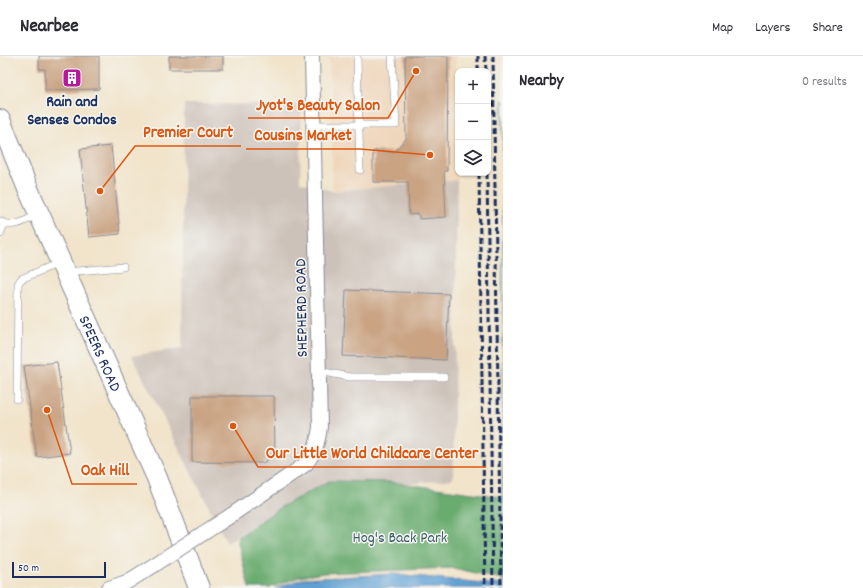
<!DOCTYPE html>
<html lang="en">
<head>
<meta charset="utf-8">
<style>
	:root { --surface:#fff; --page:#f7f7f7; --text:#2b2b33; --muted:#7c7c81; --line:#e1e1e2 }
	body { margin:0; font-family:Dekko,sans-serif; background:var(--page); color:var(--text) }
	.controls { position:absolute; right:12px; top:12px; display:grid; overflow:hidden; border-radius:8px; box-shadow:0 1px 3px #0004 }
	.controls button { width:36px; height:36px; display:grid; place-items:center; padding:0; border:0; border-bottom:1px solid var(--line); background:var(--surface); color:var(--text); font:20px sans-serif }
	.scale { position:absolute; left:12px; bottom:10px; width:94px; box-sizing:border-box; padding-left:4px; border:2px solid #1b2f5e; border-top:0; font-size:11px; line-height:14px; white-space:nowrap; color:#1b2f5e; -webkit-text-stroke:3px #f6f6f2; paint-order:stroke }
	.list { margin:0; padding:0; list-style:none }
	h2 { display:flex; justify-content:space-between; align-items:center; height:52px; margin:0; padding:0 16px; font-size:17px }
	h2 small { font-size:13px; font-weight:400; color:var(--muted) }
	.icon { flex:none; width:22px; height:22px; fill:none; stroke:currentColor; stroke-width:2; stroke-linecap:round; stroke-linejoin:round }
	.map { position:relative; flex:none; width:503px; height:532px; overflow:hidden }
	header { display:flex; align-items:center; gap:24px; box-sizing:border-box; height:56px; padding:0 20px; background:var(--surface); border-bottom:1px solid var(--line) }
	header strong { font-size:19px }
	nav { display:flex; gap:22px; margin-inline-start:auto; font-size:14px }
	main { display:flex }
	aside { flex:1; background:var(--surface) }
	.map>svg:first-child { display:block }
	.built { fill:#efd6bb }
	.industrial { fill:#cdc2b9 }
	.green { fill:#84c882; stroke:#507c70 }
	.forest { fill:#6bac70; stroke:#436e67 }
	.water { fill:#60a0d3; stroke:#3e6898 }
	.building { fill:#c9a382 }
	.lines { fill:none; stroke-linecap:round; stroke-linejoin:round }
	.lane-casing { stroke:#868a94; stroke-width:8 }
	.street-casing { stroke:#868a94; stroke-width:16 }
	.secondary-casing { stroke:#868a94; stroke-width:22 }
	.lane { stroke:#fff; stroke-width:7 }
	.street { stroke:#fff; stroke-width:14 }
	.secondary { stroke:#fff; stroke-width:20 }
	.rail { stroke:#1b2f5e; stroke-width:3; stroke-dasharray:6 3; stroke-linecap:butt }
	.street-bridge-casing { stroke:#868a94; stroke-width:16; stroke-linecap:butt }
	.street-bridge { stroke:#fff; stroke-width:14 }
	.labels { text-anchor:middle; stroke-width:3; stroke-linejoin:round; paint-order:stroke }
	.poi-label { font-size:16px; font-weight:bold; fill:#1b2f5e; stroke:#f6f6f2 }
	.street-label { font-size:16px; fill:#1b2f5e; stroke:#f6f6f2 }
	.park-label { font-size:16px; fill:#3a5d69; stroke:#f6f6f2 }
	.leader { fill:none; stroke:#de5710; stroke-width:1.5 }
	.callout-dot { fill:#de5710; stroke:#f6f6f2; stroke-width:1.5 }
	.callout-label { font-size:17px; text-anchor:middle; font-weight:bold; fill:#de5710; stroke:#f6f6f2; stroke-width:3; stroke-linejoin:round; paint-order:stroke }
</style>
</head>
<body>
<header>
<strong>Nearbee</strong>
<nav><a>Map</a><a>Layers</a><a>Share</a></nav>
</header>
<main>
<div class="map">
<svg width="503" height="532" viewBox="0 0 503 532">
	<rect width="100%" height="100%" fill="#f6f6f2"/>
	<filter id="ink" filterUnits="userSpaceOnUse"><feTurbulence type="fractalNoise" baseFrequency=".025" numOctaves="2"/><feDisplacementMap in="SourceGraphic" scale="8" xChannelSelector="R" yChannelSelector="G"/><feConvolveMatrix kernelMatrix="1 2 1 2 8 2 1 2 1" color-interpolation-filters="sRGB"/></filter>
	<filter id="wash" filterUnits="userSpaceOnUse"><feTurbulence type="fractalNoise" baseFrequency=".012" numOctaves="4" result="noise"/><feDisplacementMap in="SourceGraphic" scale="16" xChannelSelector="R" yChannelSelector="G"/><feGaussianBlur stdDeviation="0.9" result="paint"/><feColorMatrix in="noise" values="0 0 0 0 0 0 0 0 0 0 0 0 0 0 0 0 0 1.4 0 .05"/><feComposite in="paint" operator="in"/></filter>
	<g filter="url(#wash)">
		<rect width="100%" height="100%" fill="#f1e4cb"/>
		<polygon class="built" points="329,0 455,0 457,124 333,135"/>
		<polygon class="industrial" points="184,48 302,49 300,126 333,135 457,124 453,423 303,439 227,487 132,300 182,292"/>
		<polygon class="green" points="503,44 503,532 502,532"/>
		<polygon class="forest" points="329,425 390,426 503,441 503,523 453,512 324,517 299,521 269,532 249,532 237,482 281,451"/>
		<polygon class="water" points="395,518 503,529 503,532 276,532 302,523"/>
		<g id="blocks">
			<g class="building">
				<polygon points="39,0 99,0 99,33 45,34 45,13 39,13"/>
				<rect x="169" y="0" width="54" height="13"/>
				<polygon points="405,0 448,0 447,115 444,115 446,161 419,163 419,158 409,159 408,126 373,126 373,95 394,96 406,83"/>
				<polygon points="111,90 120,178 89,181 80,93"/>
				<polygon points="346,234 449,238 446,304 343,300"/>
				<polygon points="57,306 70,397 37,401 24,310"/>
				<polygon points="192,340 274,340 275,399 263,407 192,406"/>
			</g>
		</g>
	</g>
	<g filter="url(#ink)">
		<use href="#blocks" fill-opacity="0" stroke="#868a94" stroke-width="1"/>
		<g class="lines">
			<defs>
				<g id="lane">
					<polyline points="357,0 360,114"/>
					<polyline points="313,69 396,69 392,0"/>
					<path d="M 0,165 C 12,174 27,164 38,158"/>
					<polyline points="0,178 4,168"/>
					<polyline points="66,216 123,211"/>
					<polyline points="319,315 350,321 444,321"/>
					<polyline points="17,343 18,228 21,223 61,206"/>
				</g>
				<g id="street">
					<path d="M 230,460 L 306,408 C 315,396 318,386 320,371 L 312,0"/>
					<polyline points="109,532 127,526 148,513"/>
				</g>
				<g id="secondary">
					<path id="s1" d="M 0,64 L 28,133 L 157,422 L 199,532"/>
				</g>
			</defs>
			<use href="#lane" class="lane-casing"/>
			<use href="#street" class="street-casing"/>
			<use href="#secondary" class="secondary-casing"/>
			<use href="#lane" class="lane"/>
			<use href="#street" class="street"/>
			<use href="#secondary" class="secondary"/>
			<g class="rail">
				<polyline points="478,0 478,15"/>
				<polyline points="485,0 486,15"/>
				<polyline points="493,0 501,532"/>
				<polyline points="479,117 485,532"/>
				<polyline points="487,117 493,532"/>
			</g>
			<defs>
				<polyline id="street-bridge" points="148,513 230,460"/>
			</defs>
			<use href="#street-bridge" class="street-bridge-casing"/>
			<use href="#street-bridge" class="street-bridge"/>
		</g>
	</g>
	<defs>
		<symbol id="building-square" viewBox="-11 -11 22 22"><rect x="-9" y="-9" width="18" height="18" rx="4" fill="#b5179e" stroke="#f6f6f2"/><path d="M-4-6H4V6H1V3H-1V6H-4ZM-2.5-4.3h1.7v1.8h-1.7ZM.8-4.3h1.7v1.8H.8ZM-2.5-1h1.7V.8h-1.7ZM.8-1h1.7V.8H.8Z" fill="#fff"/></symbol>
	</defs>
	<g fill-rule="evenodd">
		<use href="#building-square" x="61" y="11" width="22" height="22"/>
	</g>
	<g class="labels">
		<g class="poi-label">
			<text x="72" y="50">Rain and<tspan x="72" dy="18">Senses Condos</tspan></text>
		</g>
		<g class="street-label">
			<text transform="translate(300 252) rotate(-91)" y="6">SHEPHERD ROAD</text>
			<text dy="6" stroke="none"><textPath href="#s1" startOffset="254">SPEERS ROAD</textPath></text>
		</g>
		<g class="park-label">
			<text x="400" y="486">Hog's Back Park</text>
		</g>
	</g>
	<path class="leader" d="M416 15L388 62H248M100 135L135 90H241M430 99L360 93H246M233 370L258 411H486M47 354L72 428H137"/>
	<g class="callout-dot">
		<circle cx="416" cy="15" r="4"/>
		<circle cx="100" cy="135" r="4"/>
		<circle cx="430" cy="99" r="4"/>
		<circle cx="233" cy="370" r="4"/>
		<circle cx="47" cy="354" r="4"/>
	</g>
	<g class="callout-label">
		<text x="318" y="54">Jyot's Beauty Salon</text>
		<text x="188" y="81">Premier Court</text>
		<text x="303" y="84">Cousins Market</text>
		<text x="372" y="402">Our Little World Childcare Center</text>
		<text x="105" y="419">Oak Hill</text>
	</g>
</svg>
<div class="controls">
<button>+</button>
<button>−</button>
<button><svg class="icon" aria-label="layers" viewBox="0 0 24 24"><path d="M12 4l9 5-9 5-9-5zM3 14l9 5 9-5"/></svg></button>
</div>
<div class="scale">50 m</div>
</div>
<aside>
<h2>Nearby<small>0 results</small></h2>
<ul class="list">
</ul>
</aside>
</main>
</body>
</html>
